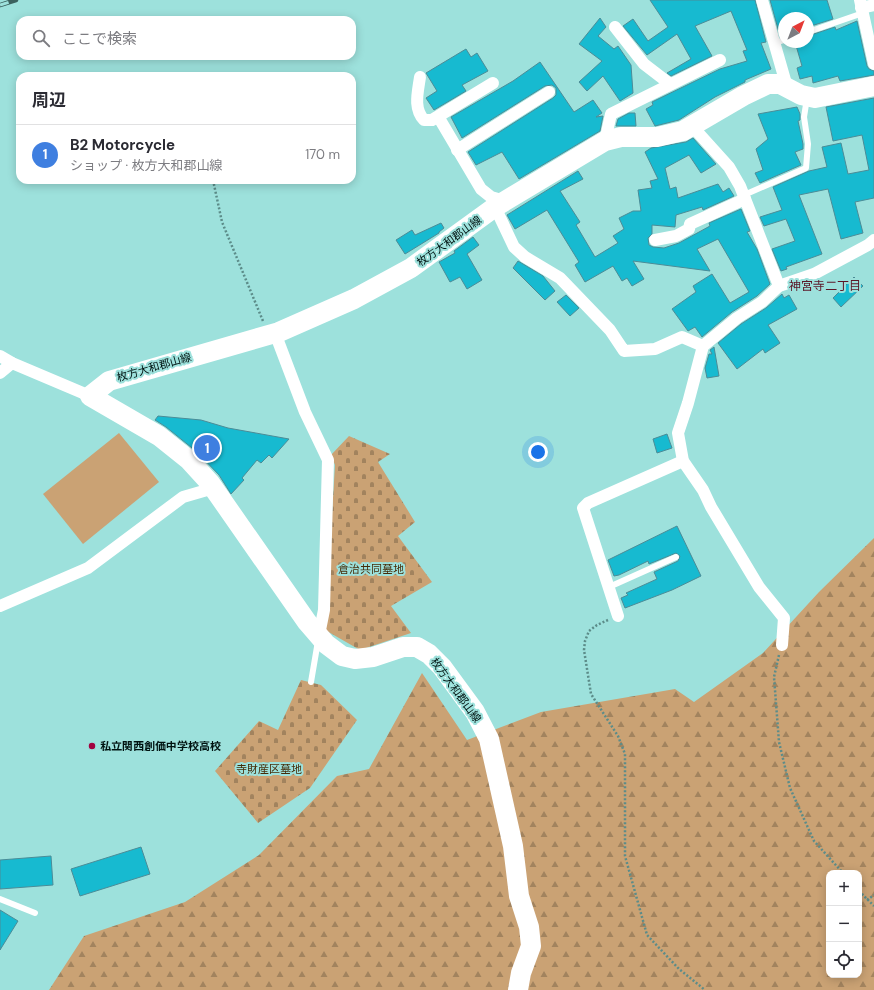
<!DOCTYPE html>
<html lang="ja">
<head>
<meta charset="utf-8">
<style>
	:root { --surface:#fff; --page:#f2f2f3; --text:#2b2b33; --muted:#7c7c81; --line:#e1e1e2; --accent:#0b8043 }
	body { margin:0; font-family:"DM Sans","Noto Sans JP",sans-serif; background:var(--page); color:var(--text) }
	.controls { position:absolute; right:12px; bottom:12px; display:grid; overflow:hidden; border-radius:8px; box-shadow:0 2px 10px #0003 }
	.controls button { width:36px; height:36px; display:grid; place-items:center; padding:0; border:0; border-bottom:1px solid var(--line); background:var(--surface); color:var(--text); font:20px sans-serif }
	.compass { position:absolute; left:778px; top:12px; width:36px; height:36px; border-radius:50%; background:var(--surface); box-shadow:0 2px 10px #0003; rotate:42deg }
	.you { position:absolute; left:538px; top:452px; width:14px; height:14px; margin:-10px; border:3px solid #fff; border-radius:50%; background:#1a73e8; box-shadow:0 0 0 6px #1a73e833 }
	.badge { display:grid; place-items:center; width:26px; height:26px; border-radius:50%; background:var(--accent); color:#fff; font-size:13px; font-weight:700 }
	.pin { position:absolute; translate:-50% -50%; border:2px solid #fff; box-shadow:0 1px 4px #0006 }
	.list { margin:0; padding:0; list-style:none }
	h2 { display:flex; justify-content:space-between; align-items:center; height:52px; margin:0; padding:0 16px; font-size:17px }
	h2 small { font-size:13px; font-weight:400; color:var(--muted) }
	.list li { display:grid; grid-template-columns:26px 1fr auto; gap:12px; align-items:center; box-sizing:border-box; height:60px; padding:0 16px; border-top:1px solid var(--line) }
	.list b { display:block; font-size:15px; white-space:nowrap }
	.list p { margin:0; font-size:13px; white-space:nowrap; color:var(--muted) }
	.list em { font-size:13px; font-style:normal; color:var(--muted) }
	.icon { flex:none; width:22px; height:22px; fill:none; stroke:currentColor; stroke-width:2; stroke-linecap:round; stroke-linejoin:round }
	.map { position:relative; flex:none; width:874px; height:990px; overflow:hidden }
	.search { position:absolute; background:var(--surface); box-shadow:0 2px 10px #0003; left:16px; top:16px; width:340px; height:44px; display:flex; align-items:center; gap:10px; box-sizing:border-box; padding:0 14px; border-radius:12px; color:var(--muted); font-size:15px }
	.panel { position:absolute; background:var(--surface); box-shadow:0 2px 10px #0003; left:16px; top:72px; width:340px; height:112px; border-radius:12px }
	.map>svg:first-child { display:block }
	.forest { fill:url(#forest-firs); fill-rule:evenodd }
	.cemetery { fill:url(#cemetery-stones) }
	.pitch { fill:#caa274 }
	.building { fill:#17bad0; stroke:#4b8c97 }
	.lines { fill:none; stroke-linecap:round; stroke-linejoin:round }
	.path { stroke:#5c8c89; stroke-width:2.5; stroke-dasharray:2 2; stroke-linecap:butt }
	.lane { stroke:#fff; stroke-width:6 }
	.street { stroke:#fff; stroke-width:12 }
	.primary { stroke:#fff; stroke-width:20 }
	.rail-casing { stroke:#3b615e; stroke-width:4.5 }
	.rail { stroke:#9de1dc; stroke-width:3; stroke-dasharray:9; stroke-linecap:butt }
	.poi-dot { fill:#a1033f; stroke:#9de1dc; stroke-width:1.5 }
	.labels { text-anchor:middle; stroke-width:4; stroke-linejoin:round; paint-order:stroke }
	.street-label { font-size:11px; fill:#001311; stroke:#9de1dc }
	.park-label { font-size:11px; fill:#462c09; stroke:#9de1dc }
	.poi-label { font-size:11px; font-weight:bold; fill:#001311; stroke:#9de1dc; text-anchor:start }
	.neighbourhood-label { font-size:12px; fill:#5b1627; stroke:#9de1dc }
</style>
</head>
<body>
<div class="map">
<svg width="874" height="990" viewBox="0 0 874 990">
	<defs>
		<pattern id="forest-firs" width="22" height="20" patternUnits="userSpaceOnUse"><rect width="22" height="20" fill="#caa274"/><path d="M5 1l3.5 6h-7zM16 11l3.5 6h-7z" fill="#a2835e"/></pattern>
		<pattern id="cemetery-stones" width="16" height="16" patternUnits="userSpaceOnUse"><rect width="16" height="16" fill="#caa274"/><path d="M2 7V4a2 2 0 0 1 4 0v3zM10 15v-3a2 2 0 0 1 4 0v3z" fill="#a2835e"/></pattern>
	</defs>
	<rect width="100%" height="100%" fill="#9de1dc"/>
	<path class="forest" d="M 874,538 L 874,990 L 49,990 L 84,936 L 185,902 L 259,855 L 337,776 L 369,769 L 422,673 L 467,740 L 541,712 L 675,689 L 694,702 L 763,653 L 819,592 ZM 829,873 L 859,873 L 859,975 L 829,975 Z"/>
	<g class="cemetery">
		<polygon points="349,436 390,454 378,462 415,522 398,536 432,582 391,606 411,633 360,650 325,630 335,465 331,455"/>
		<polygon points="301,680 321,685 357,720 310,788 258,823 215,771 259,721 278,730"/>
	</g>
	<polygon class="pitch" points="119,433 159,482 83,544 43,494"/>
	<g class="building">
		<polygon points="650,0 755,0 766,42 761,43 771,69 745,80 745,82 715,97 679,120 655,126 646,109 653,105 652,102 720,69 747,61 743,51 747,50 731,11 695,26 712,56 671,76 667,73 691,59 677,34 647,55 623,26 633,19 648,41 668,27"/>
		<polygon points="770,0 827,0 833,19 808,27 808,18 784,18 784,36 780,36"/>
		<polygon points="600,18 606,27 598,36 614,49 618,46 631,65 633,93 620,101 603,76 587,91 579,82 602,61 579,44"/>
		<polygon points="857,21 867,66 869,69 874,71 874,75 840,81 838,76 813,83 812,76 800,79 797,68 802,66 795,42 808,42 808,36 835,27 836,30"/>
		<polygon points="466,49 471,57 477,53 488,71 462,85 466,91 434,110 426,98 437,91 426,73"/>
		<polygon points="540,62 574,112 593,100 602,113 596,117 603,116 600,131 519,179 502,152 476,165 468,152 553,98 556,95 556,88 552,85 545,86 462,138 451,117 513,81"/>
		<polygon points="874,98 874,198 855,202 863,233 841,239 828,189 799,195 822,254 786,267 787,269 781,271 772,249 795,241 786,219 764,226 760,217 782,210 773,187 809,171 827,167 822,147 841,143 848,174 869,170 862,135 833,141 826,107"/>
		<polygon points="797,107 800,114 800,120 798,121 803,144 803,149 795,152 801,165 760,183 755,173 763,170 756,149 768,139 758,114"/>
		<polygon points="629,113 635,113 636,126 616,126 618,119"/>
		<polygon points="693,138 716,164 701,173 689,155 665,168 670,189 676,187 678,198 718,184 723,192 729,188 734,196 703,210 702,207 676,215 675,227 652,225 652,234 648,238 649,245 653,247 664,248 679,243 710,226 709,223 741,209 750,231 747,232 757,249 770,284 757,296 732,312 702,337 695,327 688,331 672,309 696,292 693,286 712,274 730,303 749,292 718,239 697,249 710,271 633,261 644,279 632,286 627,278 622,281 613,266 585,282 575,265 579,262 547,210 515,229 507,215 578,171 583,179 560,191 580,222 576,225 595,257 618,243 613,236 624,229 619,218 633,211 641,211 638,190 652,188 650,181 658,179 645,152 651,148 686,142"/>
		<polygon points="441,223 444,228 439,232 439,233 405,254 396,240 412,230 415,235"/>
		<polygon points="473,237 479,245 467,254 482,280 467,289 460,277 450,282 439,262 455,253 454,251"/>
		<polygon points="518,261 543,276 555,291 545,300 513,268"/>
		<polygon points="854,277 863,286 841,307 833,298"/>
		<polygon points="782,294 784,298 789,295 797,309 768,325 780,343 765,353 763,349 737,369 718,343 741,324 766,308"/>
		<polygon points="566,295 579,308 570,316 557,302"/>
		<polygon points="714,347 719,376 707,378 705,368 709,354 712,354 710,350"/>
		<polygon points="158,416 201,420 228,428 289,439 272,458 269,455 261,463 257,460 242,478 244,480 231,494 219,475 197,452 166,427 155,420"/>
		<polygon points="667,434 672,448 657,453 653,439"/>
		<polygon points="677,526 701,576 672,590 625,608 621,598 628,595 626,593 657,579 654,572 678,561 680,556 676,553 649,564 648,561 619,575 614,576 608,560"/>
		<polygon points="141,847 150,874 80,896 71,869"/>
		<polygon points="51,856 53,885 0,889 0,860"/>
		<polygon points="0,910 18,921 0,950"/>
	</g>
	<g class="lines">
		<g class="path">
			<polyline points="213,180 222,222 263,321"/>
			<polyline points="608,620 597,625 589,631 585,641 584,650 591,694 618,736 625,754 625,856 647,935 679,969 705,990"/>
			<polyline points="779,655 774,677 779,742 790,788 814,841 843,873"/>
			<polyline points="859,891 874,906"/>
			<polyline points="867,900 874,895"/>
		</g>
		<g class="lane">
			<polyline points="808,32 863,13"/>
			<polyline points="775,43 784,40"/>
			<polyline points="744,195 806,168 808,144 804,117 807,98"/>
			<polyline points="609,587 676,557"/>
			<polyline points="311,682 318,641"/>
			<polyline points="0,899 35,913"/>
		</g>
		<g class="street">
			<polyline points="762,0 787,87"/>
			<polyline points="860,0 874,64"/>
			<polyline points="861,8 874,5"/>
			<polyline points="615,27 644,64 670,84"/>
			<path d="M 420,77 C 418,92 413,108 424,120 L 432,120 L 493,83"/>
			<polyline points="439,118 481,189 491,197 505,201"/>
			<polyline points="692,126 729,167 740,186 779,286"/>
			<polyline points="605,141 611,114 720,60"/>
			<polyline points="457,150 549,92"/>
			<polyline points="495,207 514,247 525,257 560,278 610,330 624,351 655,349 682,337 703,346"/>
			<polyline points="655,240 676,236 689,229 690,224 745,199"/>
			<polyline points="275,333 305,412 328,460 324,610 319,635"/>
			<polyline points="0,356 12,363 90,396"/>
			<polyline points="0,373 12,363"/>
			<polyline points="0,606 88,568 183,497 214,488"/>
			<polyline points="618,616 583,508 588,503 683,461"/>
			<polyline points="782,645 784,618 759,587 711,507 703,490 683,461 678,433 688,403 703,346 737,318 762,302 779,286 814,274 868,245 874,240"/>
		</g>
		<polyline class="primary" points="518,990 521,973 531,946 529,927 519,896 513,846 489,739 475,712 442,667 429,654 417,647 403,647 373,657 355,659 342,656 326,644 307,622 210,483 189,460 159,436 90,396 109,381 279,332 354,299 411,268 495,207 605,141 621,137 657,137 683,131 743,96 768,84 780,84 801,95 815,98 874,86"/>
		<defs>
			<polyline id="rail" points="0,5 16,0"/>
		</defs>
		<use href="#rail" class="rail-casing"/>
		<use href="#rail" class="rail"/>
	</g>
	<circle class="poi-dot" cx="92" cy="746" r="4"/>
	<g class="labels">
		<g class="street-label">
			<text transform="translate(449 241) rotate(-36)" y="4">枚方大和郡山線</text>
			<text transform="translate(154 367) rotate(-16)" y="4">枚方大和郡山線</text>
			<text transform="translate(456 690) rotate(54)" y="4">枚方大和郡山線</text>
		</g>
		<g class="park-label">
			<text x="371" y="573">倉治共同墓地</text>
			<text x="269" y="773">寺財産区墓地</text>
		</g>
		<g class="poi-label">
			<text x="100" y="750">私立関西創価中学校高校</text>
		</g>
		<g class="neighbourhood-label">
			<text x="825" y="290">神宮寺二丁目</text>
		</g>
	</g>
</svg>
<div class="controls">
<button>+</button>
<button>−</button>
<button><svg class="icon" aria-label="locate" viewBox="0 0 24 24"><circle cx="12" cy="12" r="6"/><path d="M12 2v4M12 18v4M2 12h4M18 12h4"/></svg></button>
</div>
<svg class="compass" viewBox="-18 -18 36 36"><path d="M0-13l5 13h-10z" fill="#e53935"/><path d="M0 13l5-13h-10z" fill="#7c7c81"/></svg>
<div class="you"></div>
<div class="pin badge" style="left:207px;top:448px;background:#3f7fe0">1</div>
<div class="search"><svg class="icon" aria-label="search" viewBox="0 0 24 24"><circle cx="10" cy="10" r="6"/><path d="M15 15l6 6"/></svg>ここで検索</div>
<section class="panel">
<h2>周辺<small></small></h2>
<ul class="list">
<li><span class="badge" style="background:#3f7fe0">1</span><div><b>B2 Motorcycle</b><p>ショップ · 枚方大和郡山線</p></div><em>170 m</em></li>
</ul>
</section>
</div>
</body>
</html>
